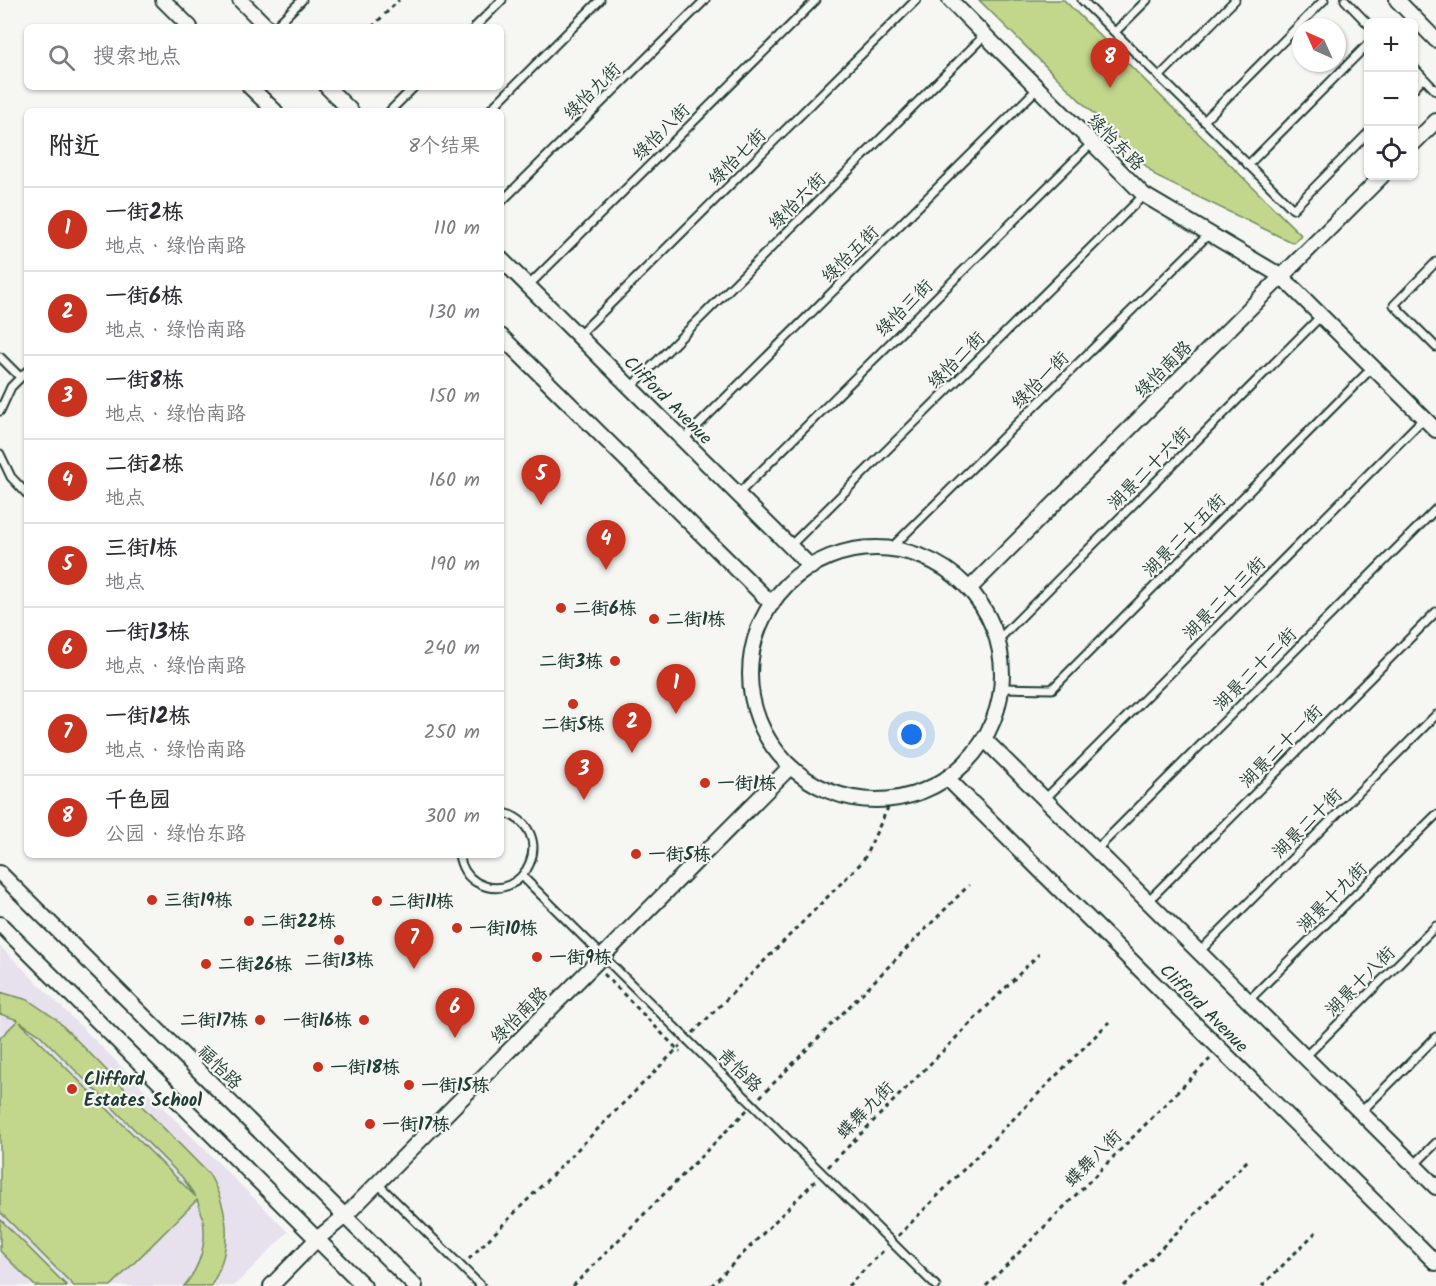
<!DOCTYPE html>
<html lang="zh">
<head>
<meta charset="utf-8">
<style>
	:root { --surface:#fff; --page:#f2f2f3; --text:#2b2b33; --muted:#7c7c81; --line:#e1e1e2; --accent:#c8321e }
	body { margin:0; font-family:Kalam,"LXGW WenKai TC",sans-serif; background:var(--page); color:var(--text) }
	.controls { position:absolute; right:18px; top:18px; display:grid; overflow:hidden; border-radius:9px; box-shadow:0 2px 4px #0004 }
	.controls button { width:54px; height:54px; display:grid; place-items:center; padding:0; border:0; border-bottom:2px solid var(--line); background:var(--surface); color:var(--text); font:30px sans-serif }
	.compass { position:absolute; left:1292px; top:18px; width:54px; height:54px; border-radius:50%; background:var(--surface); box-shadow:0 2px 4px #0004; rotate:315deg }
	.you { position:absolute; left:912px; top:735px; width:21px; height:21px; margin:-15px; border:4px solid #fff; border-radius:50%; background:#1a73e8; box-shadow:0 0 0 9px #1a73e833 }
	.badge { display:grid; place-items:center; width:39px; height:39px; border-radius:50%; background:var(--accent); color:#fff; font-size:20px; font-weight:700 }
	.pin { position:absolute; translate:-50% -50px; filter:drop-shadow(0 2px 3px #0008) }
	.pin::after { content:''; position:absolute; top:32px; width:21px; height:18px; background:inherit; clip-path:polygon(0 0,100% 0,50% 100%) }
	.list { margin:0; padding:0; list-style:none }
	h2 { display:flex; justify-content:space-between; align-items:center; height:78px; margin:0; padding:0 24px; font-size:26px }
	h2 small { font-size:20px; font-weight:400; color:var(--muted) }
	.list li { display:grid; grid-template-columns:39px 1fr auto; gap:18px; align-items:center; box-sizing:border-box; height:84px; padding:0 24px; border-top:2px solid var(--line) }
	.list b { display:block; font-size:22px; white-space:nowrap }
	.list p { margin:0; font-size:20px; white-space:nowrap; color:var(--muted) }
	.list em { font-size:20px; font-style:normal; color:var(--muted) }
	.icon { flex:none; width:33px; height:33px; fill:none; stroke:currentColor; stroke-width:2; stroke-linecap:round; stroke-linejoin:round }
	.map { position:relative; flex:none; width:1436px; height:1286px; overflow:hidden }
	.search { position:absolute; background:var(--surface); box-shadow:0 2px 4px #0004; left:24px; top:24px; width:480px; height:66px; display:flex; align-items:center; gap:15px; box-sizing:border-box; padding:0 21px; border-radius:9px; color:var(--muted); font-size:22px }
	.panel { position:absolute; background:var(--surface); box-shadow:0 2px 4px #0004; left:24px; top:108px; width:480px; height:750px; border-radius:9px }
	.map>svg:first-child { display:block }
	.built { fill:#e7e1ed }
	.green { fill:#c2d68c; stroke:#708a60; stroke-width:1.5; fill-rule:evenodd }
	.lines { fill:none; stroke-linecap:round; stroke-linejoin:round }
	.lane-casing { stroke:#1f3d34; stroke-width:11 }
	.street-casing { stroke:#1f3d34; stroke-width:18 }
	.path { stroke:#1f3d34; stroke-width:3; stroke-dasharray:4.5 4.5; stroke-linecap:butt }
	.lane { stroke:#f6f6f2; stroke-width:7 }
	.street { stroke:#f6f6f2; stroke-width:14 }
	.poi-dot { fill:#c8321e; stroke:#f6f6f2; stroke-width:2 }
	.labels { text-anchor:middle; stroke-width:4.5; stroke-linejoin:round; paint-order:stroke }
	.street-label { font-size:18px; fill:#1f3d34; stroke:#f6f6f2 }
	.poi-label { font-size:18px; font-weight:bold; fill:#1f3d34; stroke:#f6f6f2; text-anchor:start }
</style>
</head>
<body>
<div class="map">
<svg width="1436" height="1286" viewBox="0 0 1436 1286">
	<rect width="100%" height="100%" fill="#f6f6f2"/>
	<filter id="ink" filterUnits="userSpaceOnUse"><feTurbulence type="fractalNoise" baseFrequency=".0167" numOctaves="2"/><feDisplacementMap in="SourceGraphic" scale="12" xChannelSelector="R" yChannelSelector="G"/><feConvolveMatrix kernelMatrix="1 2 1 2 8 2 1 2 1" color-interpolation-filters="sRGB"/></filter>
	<g filter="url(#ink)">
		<polygon class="built" points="0,946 288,1232 234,1286 0,1286"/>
		<g class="green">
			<polygon points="979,0 1064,0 1301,235 1293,243 1157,177"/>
			<path d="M 0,992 L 28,1000 L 56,1019 L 209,1174 C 230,1211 233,1249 211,1286 L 184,1286 C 205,1261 210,1230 197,1200 L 111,1286 L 74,1286 L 0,1212 L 0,1038 L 18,1020 L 0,1014 ZM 20,1022 L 40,1035 L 182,1177 L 196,1197 Z"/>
			<polygon points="0,1219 67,1286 35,1286 0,1251"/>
		</g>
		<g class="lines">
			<defs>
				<g id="lane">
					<polyline points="1082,0 1293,209 1368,133"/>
					<polyline points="1345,0 1368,24"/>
					<polyline points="275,27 302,0"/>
					<polyline points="475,27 502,0"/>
					<polyline points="1115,32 1147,0"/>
					<polyline points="1414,68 1436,91"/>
					<polyline points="1159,77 1235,0"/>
					<polyline points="1414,88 1423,78"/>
					<polyline points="390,111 414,87"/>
					<polyline points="489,111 600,0"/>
					<polyline points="1204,121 1324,0"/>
					<polyline points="1248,165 1368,44"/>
					<polyline points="501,202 705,0"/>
					<polyline points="1436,262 1394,305 1436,347"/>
					<polyline points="528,286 816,0"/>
					<polyline points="578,336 916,0"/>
					<polyline points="0,357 20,377"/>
					<polyline points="630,388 985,35"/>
					<polyline points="0,411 11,387 27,371"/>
					<polyline points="683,440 1038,88"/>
					<polyline points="0,454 11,477 27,494"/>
					<polyline points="738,494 1092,143"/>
					<polyline points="790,546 1144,195"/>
					<polyline points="891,548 1209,234"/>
					<polyline points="998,640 1321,316"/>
					<polyline points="1002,688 1052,689 1373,367"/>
					<polyline points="1045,799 1424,418"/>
					<polyline points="1096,850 1436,509"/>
					<path d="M 459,855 C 461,866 466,876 476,882 C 525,910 562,827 501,812"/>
					<polyline points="522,876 936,1286"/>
					<polyline points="1148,901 1436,612"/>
					<polyline points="1199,952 1436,715"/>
					<polyline points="1248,1001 1436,815"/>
					<polyline points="1305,1057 1436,926"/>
					<polyline points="1361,1112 1436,1037"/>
					<polyline points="1414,1165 1436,1143"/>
					<polyline points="377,1183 481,1286"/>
				</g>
				<g id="street">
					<polyline points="163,0 190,27"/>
					<polyline points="240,0 267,27"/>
					<polyline points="950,0 1144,195 1281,276 1436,430"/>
					<polyline points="1397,0 1436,40"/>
					<polyline points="250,87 275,111"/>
					<polyline points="327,87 351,111"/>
					<polyline points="1414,143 1436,121"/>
					<polyline points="501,259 811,567"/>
					<polyline points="501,336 772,604"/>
					<circle cx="876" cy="674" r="126"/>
					<polyline points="970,588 1382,176"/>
					<polyline points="984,739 1436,1187"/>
					<polyline points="947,778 1436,1263"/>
					<polyline points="0,873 415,1286"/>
					<polyline points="0,924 364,1286"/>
					<polyline points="271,1286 317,1239 345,1216 790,767"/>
				</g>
			</defs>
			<use href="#lane" class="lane-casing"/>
			<use href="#street" class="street-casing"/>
			<g class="path">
				<polyline points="372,27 399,0"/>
				<polyline points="604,974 680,1052"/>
				<polyline points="693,1033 863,861 892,799"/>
				<polyline points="760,1097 969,885"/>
				<polyline points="828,1167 1039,954"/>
				<polyline points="898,1236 1109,1022"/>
				<polyline points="469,1259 680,1046"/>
				<polyline points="573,1286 747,1110"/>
				<polyline points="711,1286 815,1181"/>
				<polyline points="848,1286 885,1249"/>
				<polyline points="986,1286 1210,1059"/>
				<polyline points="1124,1286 1248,1160"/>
				<polyline points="1262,1286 1319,1229"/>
			</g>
			<use href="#lane" class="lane"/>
			<use href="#street" class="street"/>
		</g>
	</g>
	<g class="poi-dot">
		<circle cx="561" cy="608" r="6"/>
		<circle cx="654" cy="619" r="6"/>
		<circle cx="615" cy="661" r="6"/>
		<circle cx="573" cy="704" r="6"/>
		<circle cx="705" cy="783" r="6"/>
		<circle cx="636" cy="854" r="6"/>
		<circle cx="152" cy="900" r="6"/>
		<circle cx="377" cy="901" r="6"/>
		<circle cx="249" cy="921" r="6"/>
		<circle cx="457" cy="928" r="6"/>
		<circle cx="339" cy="940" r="6"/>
		<circle cx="537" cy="957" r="6"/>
		<circle cx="206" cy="964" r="6"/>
		<circle cx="260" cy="1020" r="6"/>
		<circle cx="364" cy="1020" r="6"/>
		<circle cx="318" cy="1067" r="6"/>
		<circle cx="409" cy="1085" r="6"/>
		<circle cx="72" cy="1089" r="6"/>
		<circle cx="370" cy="1124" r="6"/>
	</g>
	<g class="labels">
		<g class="street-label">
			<text transform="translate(592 91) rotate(-45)" y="6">绿怡九街</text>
			<text transform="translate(661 132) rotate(-45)" y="6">绿怡八街</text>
			<text transform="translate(1116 142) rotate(45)" y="6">绿怡东路</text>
			<text transform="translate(737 157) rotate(-45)" y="6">绿怡七街</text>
			<text transform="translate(797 201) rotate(-45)" y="6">绿怡六街</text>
			<text transform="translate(850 254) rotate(-45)" y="6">绿怡五街</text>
			<text transform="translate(904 308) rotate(-45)" y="6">绿怡三街</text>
			<text transform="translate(956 360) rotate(-45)" y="6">绿怡二街</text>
			<text transform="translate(1163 369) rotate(-45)" y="6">绿怡南路</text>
			<text transform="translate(1040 380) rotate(-45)" y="6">绿怡一街</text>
			<text transform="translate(668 400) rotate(45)" y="6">Clifford Avenue</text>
			<text transform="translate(1149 468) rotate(-45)" y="6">湖景二十六街</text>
			<text transform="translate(1184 535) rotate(-45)" y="6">湖景二十五街</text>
			<text transform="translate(1224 598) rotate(-45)" y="6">湖景二十三街</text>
			<text transform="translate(1255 669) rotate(-45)" y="6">湖景二十二街</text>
			<text transform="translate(1281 746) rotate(-45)" y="6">湖景二十一街</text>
			<text transform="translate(1307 823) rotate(-45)" y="6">湖景二十街</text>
			<text transform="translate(1332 897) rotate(-45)" y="6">湖景十九街</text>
			<text transform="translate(1360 981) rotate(-45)" y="6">湖景十八街</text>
			<text transform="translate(1204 1008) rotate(45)" y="6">Clifford Avenue</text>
			<text transform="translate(519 1015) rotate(-45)" y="6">绿怡南路</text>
			<text transform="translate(220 1067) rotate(45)" y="6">福怡路</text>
			<text transform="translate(740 1070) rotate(45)" y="6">青怡路</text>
			<text transform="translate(865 1110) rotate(-45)" y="6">蝶舞九街</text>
			<text transform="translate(1093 1158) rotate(-45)" y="6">蝶舞八街</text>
		</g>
		<g class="poi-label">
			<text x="573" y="614">二街6栋</text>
			<text x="666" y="625">二街1栋</text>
			<text x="603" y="667" text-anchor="end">二街3栋</text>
			<text x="573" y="730" text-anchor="middle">二街5栋</text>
			<text x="717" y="789">一街1栋</text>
			<text x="648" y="860">一街5栋</text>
			<text x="164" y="906">三街19栋</text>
			<text x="389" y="907">二街11栋</text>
			<text x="261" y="927">二街22栋</text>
			<text x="469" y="934">一街10栋</text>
			<text x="549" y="963">一街9栋</text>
			<text x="339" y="966" text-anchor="middle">二街13栋</text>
			<text x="218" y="970">二街26栋</text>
			<text x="248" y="1026" text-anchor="end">二街17栋</text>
			<text x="352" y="1026" text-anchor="end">一街16栋</text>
			<text x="330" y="1073">一街18栋</text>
			<text x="84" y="1085">Clifford<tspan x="84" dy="21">Estates School</tspan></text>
			<text x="421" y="1091">一街15栋</text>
			<text x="382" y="1130">一街17栋</text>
		</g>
	</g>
</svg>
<div class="controls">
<button>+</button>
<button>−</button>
<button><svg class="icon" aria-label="locate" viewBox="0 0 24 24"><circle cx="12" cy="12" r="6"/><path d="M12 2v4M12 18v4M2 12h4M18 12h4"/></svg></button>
</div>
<svg class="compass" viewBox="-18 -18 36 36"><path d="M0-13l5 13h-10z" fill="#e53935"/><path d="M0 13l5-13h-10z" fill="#7c7c81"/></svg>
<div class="you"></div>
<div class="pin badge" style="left:676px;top:714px">1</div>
<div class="pin badge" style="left:632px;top:753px">2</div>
<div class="pin badge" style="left:584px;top:800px">3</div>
<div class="pin badge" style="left:606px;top:570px">4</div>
<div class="pin badge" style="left:541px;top:505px">5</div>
<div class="pin badge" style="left:455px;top:1038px">6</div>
<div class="pin badge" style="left:414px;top:969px">7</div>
<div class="pin badge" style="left:1110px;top:88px">8</div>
<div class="search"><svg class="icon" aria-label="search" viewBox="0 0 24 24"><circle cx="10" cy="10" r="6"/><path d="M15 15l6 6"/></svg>搜索地点</div>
<section class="panel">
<h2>附近<small>8个结果</small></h2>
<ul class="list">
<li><span class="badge">1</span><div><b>一街2栋</b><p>地点 · 绿怡南路</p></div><em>110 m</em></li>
<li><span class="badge">2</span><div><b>一街6栋</b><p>地点 · 绿怡南路</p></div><em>130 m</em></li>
<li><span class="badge">3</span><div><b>一街8栋</b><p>地点 · 绿怡南路</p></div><em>150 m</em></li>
<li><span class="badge">4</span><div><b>二街2栋</b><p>地点</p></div><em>160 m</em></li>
<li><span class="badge">5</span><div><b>三街1栋</b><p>地点</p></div><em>190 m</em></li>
<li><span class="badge">6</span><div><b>一街13栋</b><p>地点 · 绿怡南路</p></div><em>240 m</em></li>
<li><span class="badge">7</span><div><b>一街12栋</b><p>地点 · 绿怡南路</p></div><em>250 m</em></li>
<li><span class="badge">8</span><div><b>千色园</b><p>公园 · 绿怡东路</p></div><em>300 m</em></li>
</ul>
</section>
</div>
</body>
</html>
